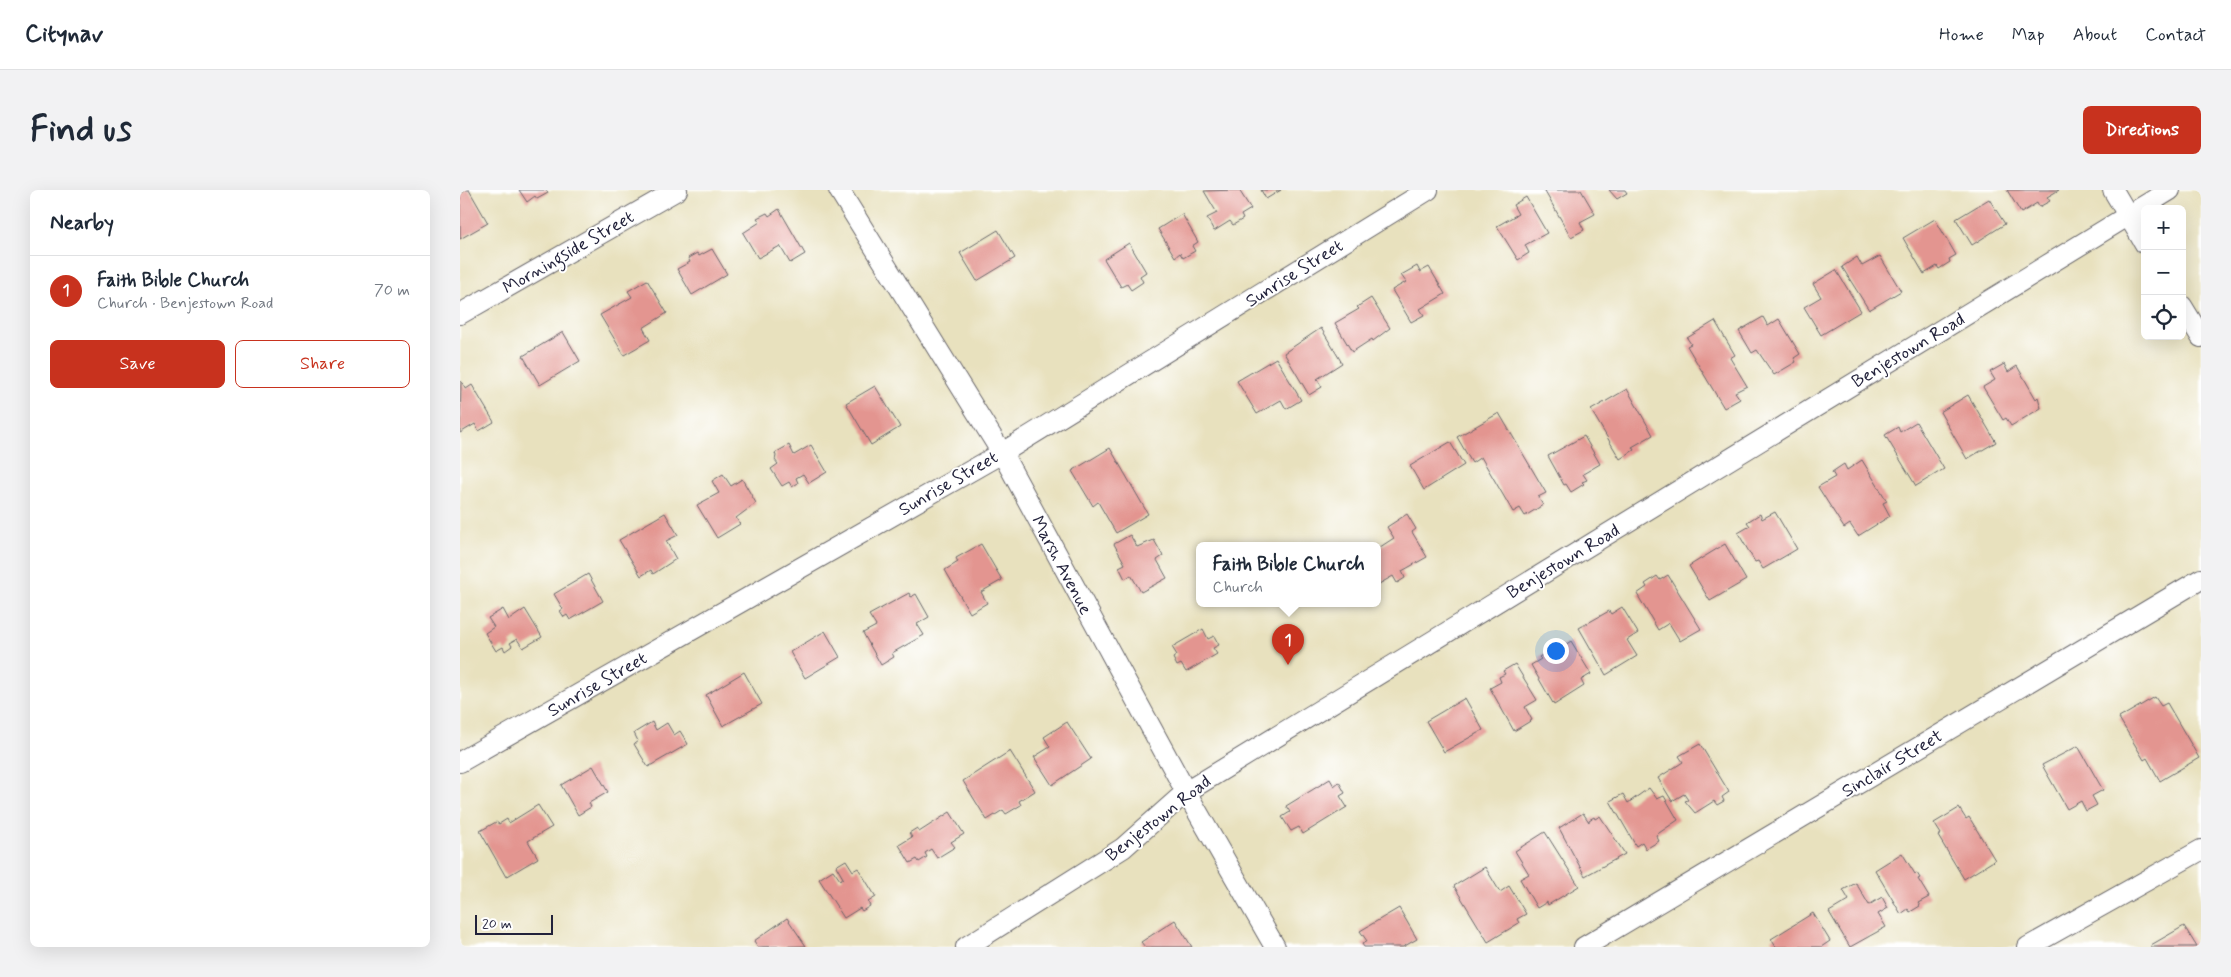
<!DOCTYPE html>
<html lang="en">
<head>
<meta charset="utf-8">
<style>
	:root { --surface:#fff; --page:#f2f2f3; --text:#1f2937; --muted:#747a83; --line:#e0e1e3; --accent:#c8321e }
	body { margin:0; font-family:Mynerve,sans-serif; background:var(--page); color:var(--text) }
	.controls { position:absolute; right:15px; top:15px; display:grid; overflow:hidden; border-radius:8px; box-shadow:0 5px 20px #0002 }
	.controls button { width:45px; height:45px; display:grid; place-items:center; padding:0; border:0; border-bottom:1px solid var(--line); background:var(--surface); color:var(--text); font:25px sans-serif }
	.scale { position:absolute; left:15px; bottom:12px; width:78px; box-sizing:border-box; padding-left:5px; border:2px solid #22223b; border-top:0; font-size:14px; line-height:18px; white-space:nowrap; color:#22223b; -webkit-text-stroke:4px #fff; paint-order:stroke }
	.you { position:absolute; left:1095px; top:460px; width:18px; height:18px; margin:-12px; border:4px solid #fff; border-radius:50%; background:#1a73e8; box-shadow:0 0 0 8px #1a73e833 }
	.badge { display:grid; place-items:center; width:32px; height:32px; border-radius:50%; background:var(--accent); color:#fff; font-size:16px; font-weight:700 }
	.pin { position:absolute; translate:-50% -41px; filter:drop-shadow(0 1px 2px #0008) }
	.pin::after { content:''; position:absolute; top:26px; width:18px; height:15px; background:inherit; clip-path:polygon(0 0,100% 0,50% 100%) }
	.popup { position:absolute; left:736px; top:352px; width:185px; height:65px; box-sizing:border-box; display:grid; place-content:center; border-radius:8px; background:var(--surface); filter:drop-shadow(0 1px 4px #0005); font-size:16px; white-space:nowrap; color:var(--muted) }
	.popup b { font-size:19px; color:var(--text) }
	.popup::after { content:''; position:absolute; left:50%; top:100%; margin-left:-10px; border:10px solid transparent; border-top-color:var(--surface) }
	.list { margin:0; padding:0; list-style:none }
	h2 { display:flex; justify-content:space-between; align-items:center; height:65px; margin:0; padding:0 20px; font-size:21px }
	h2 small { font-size:16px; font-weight:400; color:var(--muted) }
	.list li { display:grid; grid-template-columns:32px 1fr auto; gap:15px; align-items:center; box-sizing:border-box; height:70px; padding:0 20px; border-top:1px solid var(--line) }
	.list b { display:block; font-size:19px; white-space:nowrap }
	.list p { margin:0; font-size:16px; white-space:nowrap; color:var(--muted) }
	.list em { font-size:16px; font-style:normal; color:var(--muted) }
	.actions { display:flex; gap:10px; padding:15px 20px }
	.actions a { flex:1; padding:11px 0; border:1px solid var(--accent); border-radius:8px; text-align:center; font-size:18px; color:var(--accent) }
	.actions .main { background:var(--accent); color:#fff }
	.icon { flex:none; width:28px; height:28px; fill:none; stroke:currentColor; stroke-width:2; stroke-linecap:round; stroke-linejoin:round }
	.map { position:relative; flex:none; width:1741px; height:757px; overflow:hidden; border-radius:8px }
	header { display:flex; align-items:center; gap:30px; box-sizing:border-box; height:70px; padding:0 25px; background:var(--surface); border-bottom:1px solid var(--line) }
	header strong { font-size:24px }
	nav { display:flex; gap:28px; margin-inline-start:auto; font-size:18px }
	.intro { display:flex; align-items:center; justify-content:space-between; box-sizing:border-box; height:120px; padding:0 30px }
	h1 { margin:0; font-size:35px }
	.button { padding:12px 22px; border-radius:8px; background:var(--accent); color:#fff; font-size:18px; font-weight:700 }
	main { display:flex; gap:30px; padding:0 30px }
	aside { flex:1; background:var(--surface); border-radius:8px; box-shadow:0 5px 20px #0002 }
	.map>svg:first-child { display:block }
	.building { fill:#e39590 }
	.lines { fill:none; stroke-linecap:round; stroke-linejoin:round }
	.minor-casing { stroke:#676569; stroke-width:22 }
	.minor { stroke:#fff; stroke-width:20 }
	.labels { text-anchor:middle; stroke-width:4; stroke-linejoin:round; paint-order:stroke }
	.street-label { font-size:18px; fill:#22223b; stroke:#fff }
</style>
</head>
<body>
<header>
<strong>Citynav</strong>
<nav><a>Home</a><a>Map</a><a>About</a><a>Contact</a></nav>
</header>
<div class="intro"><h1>Find us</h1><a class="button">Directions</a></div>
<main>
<aside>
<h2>Nearby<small></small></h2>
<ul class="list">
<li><span class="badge">1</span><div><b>Faith Bible Church</b><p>Church · Benjestown Road</p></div><em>70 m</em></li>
</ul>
<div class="actions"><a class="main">Save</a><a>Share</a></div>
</aside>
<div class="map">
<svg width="1741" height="757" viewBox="0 0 1741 757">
	<rect width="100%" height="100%" fill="#fff"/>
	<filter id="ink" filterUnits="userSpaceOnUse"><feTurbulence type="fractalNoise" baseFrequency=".02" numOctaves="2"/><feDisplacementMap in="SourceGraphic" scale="10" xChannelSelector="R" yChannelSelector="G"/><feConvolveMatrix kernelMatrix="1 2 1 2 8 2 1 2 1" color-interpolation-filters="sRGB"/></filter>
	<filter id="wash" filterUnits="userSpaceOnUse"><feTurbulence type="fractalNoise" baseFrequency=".0096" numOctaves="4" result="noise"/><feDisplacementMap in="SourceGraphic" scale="20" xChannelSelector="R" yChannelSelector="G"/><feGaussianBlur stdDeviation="1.12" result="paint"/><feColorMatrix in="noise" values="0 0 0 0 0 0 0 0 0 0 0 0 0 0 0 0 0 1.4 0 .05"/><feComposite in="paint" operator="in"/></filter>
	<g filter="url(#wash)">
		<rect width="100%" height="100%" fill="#e8e1be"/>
		<g id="blocks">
			<g class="building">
				<polygon points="6,0 9,0 28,33 0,49 0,4"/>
				<polygon points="59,0 86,0 88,3 77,9 75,6 67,12"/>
				<polygon points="779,0 791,19 781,25 783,29 773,35 770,31 754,41 747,28 757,23 744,1"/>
				<polygon points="801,0 821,0 806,9"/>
				<polygon points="1084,0 1121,0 1135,24 1120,32 1124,40 1111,47"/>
				<polygon points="1149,0 1165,0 1167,3 1157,9"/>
				<polygon points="1547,0 1599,0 1587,7 1590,11 1579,17 1577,13 1561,23"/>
				<polygon points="1066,7 1087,43 1065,55 1069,63 1058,70 1037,36 1058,24 1053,15"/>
				<polygon points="1529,9 1545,34 1512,55 1496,29"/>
				<polygon points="319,19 345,64 330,73 320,56 298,68 283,43 300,32 297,28 307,23 309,26"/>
				<polygon points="722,24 738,52 732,56 735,61 723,68 720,63 715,67 698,39"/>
				<polygon points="1475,29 1496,65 1489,69 1490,72 1479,79 1477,76 1464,84 1443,48"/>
				<polygon points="538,40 555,68 517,91 500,63"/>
				<polygon points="669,53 686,82 680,86 683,92 671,100 667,94 661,97 644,69"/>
				<polygon points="252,59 267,84 232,105 217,79 230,72 228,68 237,63 239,66"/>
				<polygon points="1420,66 1441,101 1409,120 1382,77 1397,67 1402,76"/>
				<polygon points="957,76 960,82 969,77 985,104 960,119 964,125 951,132 932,100 946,92 941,85"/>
				<polygon points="1376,80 1401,121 1361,145 1344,117 1361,107 1353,94"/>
				<polygon points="187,90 207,123 183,138 190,150 164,165 140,125 172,107 168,101"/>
				<polygon points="911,108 930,138 913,151 912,149 892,162 875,133 899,119 897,117"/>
				<polygon points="1303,127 1308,136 1319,129 1340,164 1334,168 1336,172 1314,185 1297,160 1292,163 1279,141"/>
				<polygon points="1255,131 1275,165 1270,168 1287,196 1275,202 1280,209 1264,218 1227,156 1231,154 1227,148"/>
				<polygon points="861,138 882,173 857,189 862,197 849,205 824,163"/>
				<polygon points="103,142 120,171 80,195 63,166"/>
				<polygon points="816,168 841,210 826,219 821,210 797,224 777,191"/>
				<polygon points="1544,174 1548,182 1557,176 1576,209 1578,207 1581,218 1551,236 1546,228 1543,230 1523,197 1535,190 1530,182"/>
				<polygon points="1,191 6,199 12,195 34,232 19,241 15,234 0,243"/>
				<polygon points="415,196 440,237 411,255 386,213"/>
				<polygon points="1167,199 1193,245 1172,257 1174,260 1160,269 1131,220"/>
				<polygon points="1508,205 1536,252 1507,269 1480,222"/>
				<polygon points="1039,223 1086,303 1078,307 1083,315 1065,326 1060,318 1053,322 1021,267 1012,273 997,247"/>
				<polygon points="1456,232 1484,279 1456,296 1425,245 1438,237 1440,242"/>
				<polygon points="1124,246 1140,274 1123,284 1127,290 1122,292 1124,294 1111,302 1106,294 1104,295 1088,266"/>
				<polygon points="990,252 1004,275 964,300 950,276"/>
				<polygon points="329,255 334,265 351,255 367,282 349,293 343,284 336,288 338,293 332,297 329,292 322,296 311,279 318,274 315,270 316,266 315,263"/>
				<polygon points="650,258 688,324 656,343 638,312 633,316 612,281"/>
				<polygon points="1402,270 1427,311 1423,313 1430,326 1398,346 1390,334 1384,338 1358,297 1375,287 1372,282 1384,274 1387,280"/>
				<polygon points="263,284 271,296 282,289 296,313 276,328 280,334 257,348 237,315 259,303 252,291"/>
				<polygon points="1315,322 1337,359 1303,379 1298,371 1295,372 1278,343 1290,336 1287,332 1300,324 1302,329"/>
				<polygon points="205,323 218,345 206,351 216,369 193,384 191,380 181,386 159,350"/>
				<polygon points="947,324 956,339 952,342 967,367 942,381 945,388 937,393 933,386 919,394 917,390 917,359 934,348 927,337"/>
				<polygon points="670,345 677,357 694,350 703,366 697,370 707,388 681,402 671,385 665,389 659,377 665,374 654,354"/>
				<polygon points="521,354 542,390 521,402 527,413 510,423 485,380 498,372 496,368"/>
				<polygon points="1265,354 1286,390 1250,411 1229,376"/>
				<polygon points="128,384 143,411 110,430 107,425 104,427 100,421 103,419 94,404"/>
				<polygon points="1208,385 1241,439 1220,451 1209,433 1198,440 1177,404 1187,397 1185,394 1197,386 1200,390"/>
				<polygon points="449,403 451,407 456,404 469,427 457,434 464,445 432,463 434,467 421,475 403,443 416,436 409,425"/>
				<polygon points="1162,417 1178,443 1167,450 1177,466 1146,485 1119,438 1149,421 1151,424"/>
				<polygon points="43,419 49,430 65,419 82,447 63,458 57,449 50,453 52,456 45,461 43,457 36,461 25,443 34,437 28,428"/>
				<polygon points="743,439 748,449 754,446 759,455 753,458 757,464 726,482 721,474 717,476 713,468 717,465 712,457"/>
				<polygon points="365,441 380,467 345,488 330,462"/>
				<polygon points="1111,451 1131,484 1121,490 1124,496 1094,515 1071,475 1081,469 1079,467 1100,454 1102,457"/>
				<polygon points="1055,474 1077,510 1065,517 1072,530 1054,541 1030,498 1041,492 1039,487 1045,484 1043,481"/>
				<polygon points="284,482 302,514 263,536 246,505"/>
				<polygon points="1695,507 1701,516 1707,513 1739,568 1700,591 1687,568 1684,570 1659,528"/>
				<polygon points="1005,508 1023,540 984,562 966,531"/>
				<polygon points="192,532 196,540 207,533 214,545 220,541 228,554 188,577 174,554 178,551 174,543"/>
				<polygon points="607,532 631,569 592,595 574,567 590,557 584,547"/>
				<polygon points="1240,554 1269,602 1262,607 1264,611 1257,615 1254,611 1235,623 1225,611 1228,610 1224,604 1212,611 1198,588 1223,572 1219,566"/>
				<polygon points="1618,556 1643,600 1632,606 1637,615 1626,621 1621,611 1607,619 1582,575"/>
				<polygon points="550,561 575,601 559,611 561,615 546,624 543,620 527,630 503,591"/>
				<polygon points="133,576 148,602 129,613 131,617 118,625 101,595"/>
				<polygon points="870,589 874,596 879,592 885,603 880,606 887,617 843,644 839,637 831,641 822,627 830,622 826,616"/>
				<polygon points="1189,598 1197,609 1204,606 1218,630 1196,645 1199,651 1186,659 1182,652 1176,656 1150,611 1163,604 1168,613"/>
				<polygon points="78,615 92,637 68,651 78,668 46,687 20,641 36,632 39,634 47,629 49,633"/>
				<polygon points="1499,618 1506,629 1509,627 1535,670 1504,689 1478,646 1481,644 1474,633"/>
				<polygon points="490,622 504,644 491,652 495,657 477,668 471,659 465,663 467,667 459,672 457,669 450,673 439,655 452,647 449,643 457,638 459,642"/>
				<polygon points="1123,623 1129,632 1129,630 1134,627 1135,629 1140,626 1165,664 1125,686 1099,638"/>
				<polygon points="1085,642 1119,696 1088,715 1087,712 1077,718 1060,689 1069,684 1055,661"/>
				<polygon points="1442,663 1455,684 1457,683 1460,688 1458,689 1469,707 1458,713 1460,716 1450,722 1448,719 1441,724 1415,680"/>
				<polygon points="386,670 393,681 398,678 416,707 408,712 410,716 402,721 400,718 384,728 359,689 373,680 380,690 383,688 376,676"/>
				<polygon points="1025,677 1040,702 1049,696 1066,724 1057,729 1059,733 1028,752 994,696"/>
				<polygon points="1396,693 1409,715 1422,707 1428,718 1418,724 1426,737 1390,757 1369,722 1389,710 1383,700"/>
				<polygon points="939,718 957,749 943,757 904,757 902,754 907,751 900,741"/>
				<polygon points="1353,723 1370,751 1361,757 1316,757 1311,749"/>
				<polygon points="327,728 346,756 298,757 294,751"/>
				<polygon points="715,730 732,757 685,757 681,752"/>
				<polygon points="1724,736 1737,757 1692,757 1691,755"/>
			</g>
		</g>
	</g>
	<g filter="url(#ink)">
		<use href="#blocks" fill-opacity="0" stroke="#676569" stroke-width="1"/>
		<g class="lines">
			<defs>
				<g id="minor">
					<polyline points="379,0 542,263 726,602 815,757"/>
					<polyline points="1653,0 1685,54"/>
					<polyline points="1722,116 1741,147"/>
					<polyline points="0,124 217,0"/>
					<polyline points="0,572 542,263 968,0"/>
					<polyline points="506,757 663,658 726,602 1710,0"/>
					<polyline points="1124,757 1741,389"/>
					<polyline points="1568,757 1741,660"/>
				</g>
			</defs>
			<use href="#minor" class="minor-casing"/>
			<use href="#minor" class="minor"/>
		</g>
	</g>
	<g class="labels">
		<g class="street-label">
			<text transform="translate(108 62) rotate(-30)" y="6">Morningside Street</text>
			<text transform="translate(834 83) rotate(-32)" y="6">Sunrise Street</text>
			<text transform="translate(1448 160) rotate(-31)" y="6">Benjestown Road</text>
			<text transform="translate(488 293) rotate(-30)" y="6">Sunrise Street</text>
			<text transform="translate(1103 371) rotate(-31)" y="6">Benjestown Road</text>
			<text transform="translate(602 375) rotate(62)" y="6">Marsh Avenue</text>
			<text transform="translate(137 494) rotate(-30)" y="6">Sunrise Street</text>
			<text transform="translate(1432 573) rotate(-31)" y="6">Sinclair Street</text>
			<text transform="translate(698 628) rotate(-38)" y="6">Benjestown Road</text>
		</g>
	</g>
</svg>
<div class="controls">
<button>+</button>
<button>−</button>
<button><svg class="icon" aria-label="locate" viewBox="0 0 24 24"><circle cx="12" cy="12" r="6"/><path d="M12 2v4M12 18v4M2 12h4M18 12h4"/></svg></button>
</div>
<div class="scale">20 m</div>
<div class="you"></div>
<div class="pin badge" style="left:828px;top:475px">1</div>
<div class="popup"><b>Faith Bible Church</b>Church</div>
</div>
</main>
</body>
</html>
